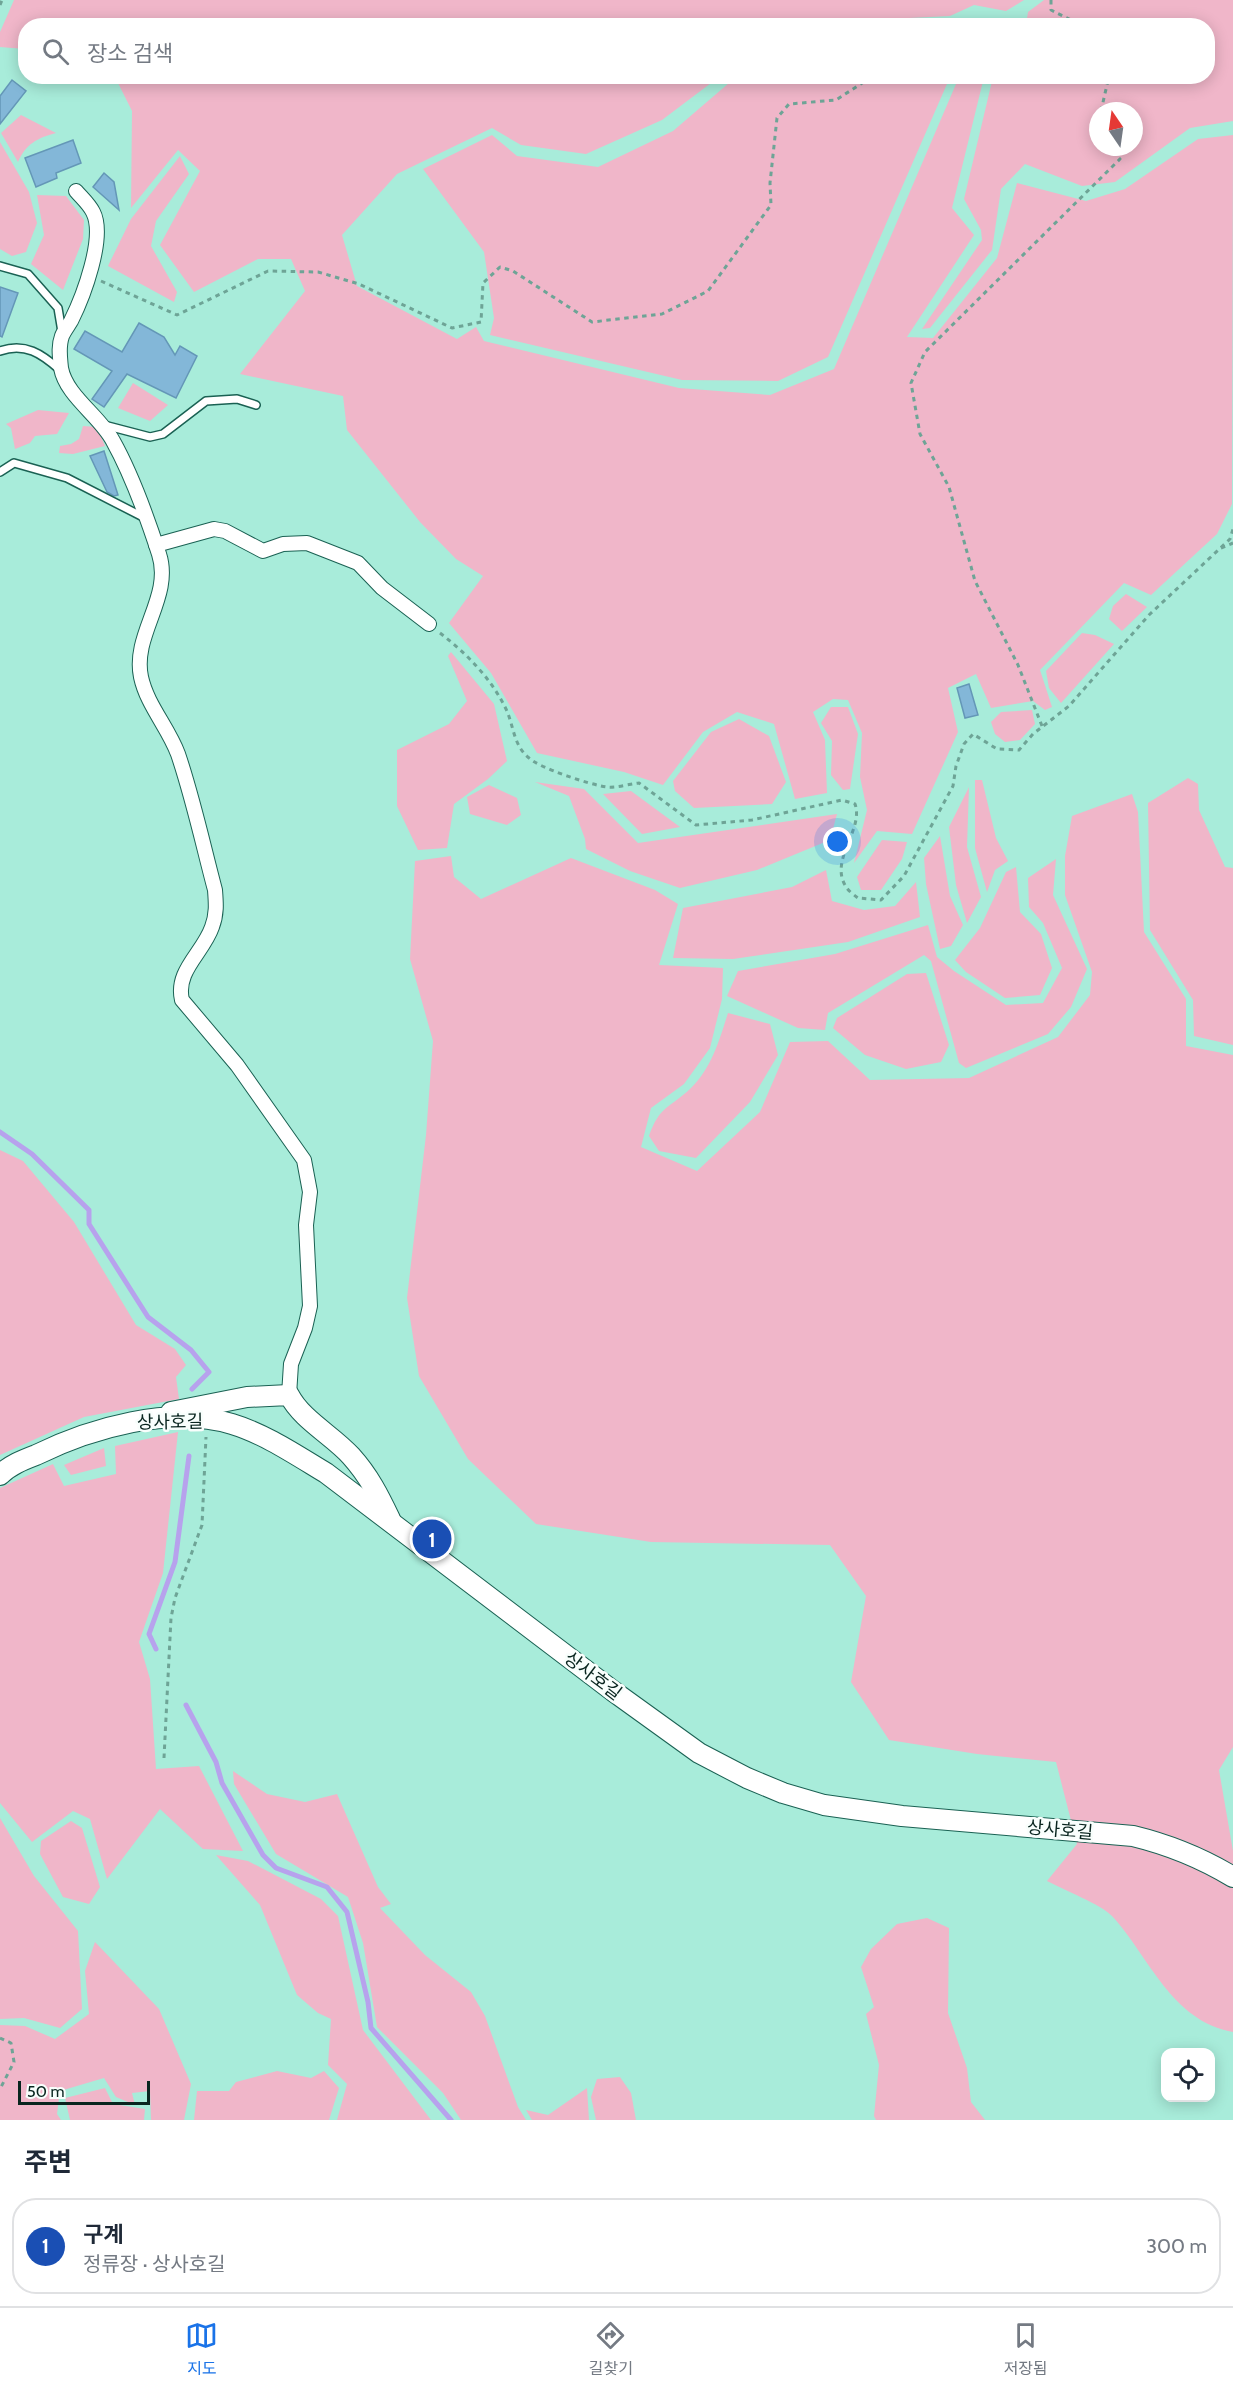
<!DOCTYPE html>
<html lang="ko">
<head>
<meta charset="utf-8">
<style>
	:root { --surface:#fff; --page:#f6f6f7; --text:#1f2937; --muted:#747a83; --line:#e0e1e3; --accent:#1a73e8 }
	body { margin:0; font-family:Cabin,"Noto Sans KR",sans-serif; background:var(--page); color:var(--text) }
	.controls { position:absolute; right:18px; bottom:18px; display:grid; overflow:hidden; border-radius:12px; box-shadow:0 3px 15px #0003 }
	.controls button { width:54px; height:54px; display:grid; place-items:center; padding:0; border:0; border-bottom:2px solid var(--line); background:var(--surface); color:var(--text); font:30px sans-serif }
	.compass { position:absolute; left:1089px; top:102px; width:54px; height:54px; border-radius:50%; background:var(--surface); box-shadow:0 3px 15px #0003; rotate:347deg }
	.scale { position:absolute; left:18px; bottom:15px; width:132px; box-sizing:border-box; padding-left:6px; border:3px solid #09251f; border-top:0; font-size:16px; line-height:21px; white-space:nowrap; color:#09251f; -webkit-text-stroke:4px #f8fefc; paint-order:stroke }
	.you { position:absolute; left:838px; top:842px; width:21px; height:21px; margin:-15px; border:4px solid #fff; border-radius:50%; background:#1a73e8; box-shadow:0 0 0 9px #1a73e833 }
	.badge { display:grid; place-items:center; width:39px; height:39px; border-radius:50%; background:var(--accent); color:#fff; font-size:20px; font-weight:700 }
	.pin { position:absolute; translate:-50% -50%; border:3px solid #fff; box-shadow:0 2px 6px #0006 }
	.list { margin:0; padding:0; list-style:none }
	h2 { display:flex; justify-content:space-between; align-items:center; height:78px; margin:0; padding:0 24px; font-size:26px }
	h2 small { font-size:20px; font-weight:400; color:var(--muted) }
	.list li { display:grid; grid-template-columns:39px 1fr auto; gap:18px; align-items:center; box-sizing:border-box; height:96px; margin:0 12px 12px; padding:0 12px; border:2px solid var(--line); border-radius:24px }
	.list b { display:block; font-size:22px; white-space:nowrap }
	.list p { margin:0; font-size:20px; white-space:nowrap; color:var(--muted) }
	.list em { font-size:20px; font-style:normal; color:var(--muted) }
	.icon { flex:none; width:33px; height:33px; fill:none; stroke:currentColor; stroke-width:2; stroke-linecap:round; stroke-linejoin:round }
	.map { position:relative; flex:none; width:1233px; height:2120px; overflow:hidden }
	.search { position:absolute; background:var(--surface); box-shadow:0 3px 15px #0003; left:18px; right:18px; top:18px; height:66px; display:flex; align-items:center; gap:15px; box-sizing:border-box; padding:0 21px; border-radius:24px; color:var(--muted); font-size:22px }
	.sheet { height:186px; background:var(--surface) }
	nav { display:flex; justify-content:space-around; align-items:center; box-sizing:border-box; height:84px; border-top:2px solid var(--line); background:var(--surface); font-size:16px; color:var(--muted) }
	nav a { display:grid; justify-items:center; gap:3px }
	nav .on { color:var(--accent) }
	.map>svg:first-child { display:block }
	.green { fill:#f0b6c9; fill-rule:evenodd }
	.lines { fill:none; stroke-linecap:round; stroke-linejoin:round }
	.stream { stroke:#b7a2ed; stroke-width:5 }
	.building { fill:#83b7d8; stroke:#6497b7; stroke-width:1.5 }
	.lane-casing { stroke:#1a6153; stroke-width:10 }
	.street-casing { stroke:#1a6153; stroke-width:16 }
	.secondary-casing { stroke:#1a6153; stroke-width:22 }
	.path { stroke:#6ea496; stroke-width:3; stroke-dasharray:4.5 4.5; stroke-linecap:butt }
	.lane { stroke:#fff; stroke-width:7 }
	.street { stroke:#fff; stroke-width:14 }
	.secondary { stroke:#fff; stroke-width:20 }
	.labels { text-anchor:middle; stroke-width:5; stroke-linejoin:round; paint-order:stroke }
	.street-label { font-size:18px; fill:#09251f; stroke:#f8fefc }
</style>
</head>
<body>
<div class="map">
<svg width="1233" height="2120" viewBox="0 0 1233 2120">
	<rect width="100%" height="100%" fill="#a8ecda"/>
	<g class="green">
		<polygon points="14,0 1024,0 1006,11 974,5 950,16 827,22 818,26 26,26 25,49 0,47 0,32"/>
		<path d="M 1044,0 L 1233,0 L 1233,121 L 1190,128 L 1115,182 L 1082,186 L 1025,164 L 1001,189 L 992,250 L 930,328 L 922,329 L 982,240 L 981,230 L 964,199 L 993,77 L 1208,76 L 1208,26 L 1026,25 L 1028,12 ZM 1098,111 L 1134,111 L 1134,147 L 1098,147 Z"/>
		<polygon points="115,77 719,77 662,120 586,154 521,145 492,128 397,174 342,235 357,286 457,339 476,327 484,341 679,388 770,395 834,369 959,77 984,77 952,208 974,235 907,337 933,338 997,258 1017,183 1086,201 1125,189 1198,139 1233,135 1232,504 1217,534 1151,595 1124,583 1040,670 1052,707 1045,710 1033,701 991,708 976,674 948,688 958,732 912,834 877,831 854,863 867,810 860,777 862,733 848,700 833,699 813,712 825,740 827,793 795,799 774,724 737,712 703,732 663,785 624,772 537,753 491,673 449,623 483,576 456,559 420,522 347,430 343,396 240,374 305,291 291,259 258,259 194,292 160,245 200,171 178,150 131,208 132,111"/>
		<polygon points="736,77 950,77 828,357 778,381 682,380 490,335 494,318 484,252 423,169 492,135 517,156 598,167 673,131"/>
		<path d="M 21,115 L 56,133 C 37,138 26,144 18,162 L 1,133 Z"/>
		<polygon points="0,142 29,192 37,223 26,252 12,256 0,249"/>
		<polygon points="180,156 189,174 156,221 151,246 177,292 174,302 108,266 131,219"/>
		<polygon points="37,195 66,196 84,220 83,239 63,290 31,264 44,235"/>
		<polygon points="133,383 168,405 150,421 118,408"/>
		<polygon points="38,410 69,413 57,434 35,436 30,443 15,449 11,428 6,424"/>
		<polygon points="83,426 97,427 105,446 73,454 59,453 60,446 71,444 79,439"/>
		<polygon points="1126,594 1147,607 1122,631 1109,619 1113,606"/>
		<polygon points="1082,633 1095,635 1114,644 1061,703 1049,688 1046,671"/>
		<polygon points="451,652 494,704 507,761 488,779 454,804 447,848 418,850 397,806 397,750 449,724 467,701 448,656"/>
		<polygon points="831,707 848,707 858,734 850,789 843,790 831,775 832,741 821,723"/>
		<polygon points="1032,710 1035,724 1020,740 1005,742 995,734 991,722 1001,712"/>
		<polygon points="739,719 769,736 786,782 772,804 694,808 675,791 673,781 711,732"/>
		<polygon points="1188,778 1198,784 1199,810 1225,867 1233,868 1233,1045 1194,1036 1193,1000 1150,930 1148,803"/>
		<polygon points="975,780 982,780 996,838 1008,861 995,870 987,892 975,848"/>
		<polygon points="535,782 584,789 638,843 837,814 830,840 757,870 680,888 630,871 586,849 585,839 569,796"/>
		<polygon points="489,785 517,798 521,815 507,825 470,814 467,797"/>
		<polygon points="969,787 967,847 981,897 967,923 956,885 949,827"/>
		<polygon points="631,791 680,827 642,834 603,794"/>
		<path d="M 1132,794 L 1138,812 L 1144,932 L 1186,999 L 1186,1046 L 1233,1055 L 1233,1747 L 1219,1770 L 1233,1851 L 1233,2032 C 1171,2021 1149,1956 1112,1916 C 1102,1905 1062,1889 1047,1881 L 1077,1844 L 1056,1762 L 977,1754 L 889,1740 L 851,1682 L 866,1596 L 830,1545 L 651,1542 L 536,1524 L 468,1459 L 419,1376 L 407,1298 L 426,1135 L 433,1041 L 410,959 L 415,861 L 451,856 L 454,877 L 481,899 L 571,858 L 655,890 L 678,904 L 659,965 L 723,968 L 722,999 L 710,1048 L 684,1084 L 651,1108 L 641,1147 L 697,1171 L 760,1112 L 790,1042 L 828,1041 L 870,1080 L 969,1078 L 1058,1037 L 1090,995 L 1092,972 L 1065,895 L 1065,856 L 1072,816 Z"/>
		<polygon points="940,836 950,896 963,925 951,946 940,949 926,884 924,858"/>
		<polygon points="882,840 907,842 902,859 881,890 861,890 857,877"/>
		<polygon points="1056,859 1053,895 1087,969 1071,1007 1048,1034 966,1068 959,1063 931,961 924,955 828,1013 825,1030 798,1028 727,996 738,971 835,954 928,925 937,957 954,971 1006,1005 1043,1003 1062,968 1043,923 1029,907 1028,878"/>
		<polygon points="1016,867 1020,912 1041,934 1052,968 1040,995 1005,998 966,972 955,960 980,928 1006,872"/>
		<polygon points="826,870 832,901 864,910 895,906 916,882 920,917 848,942 733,959 673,958 683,908 792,887"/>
		<polygon points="926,973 949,1045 941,1062 906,1069 865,1055 833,1028 837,1018 907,974"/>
		<path d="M 728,1013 L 770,1024 L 778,1055 L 750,1102 L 696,1158 L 659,1151 L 649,1136 C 660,1105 669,1109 691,1088 C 712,1067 719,1041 728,1013 Z"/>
		<polygon points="0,1150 23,1161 74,1222 136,1325 175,1349 186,1365 176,1377 179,1399 84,1417 0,1455"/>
		<polygon points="178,1432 163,1573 139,1642 150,1679 156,1769 199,1766 243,1851 203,1849 160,1809 107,1879 90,1819 73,1811 32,1842 0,1803 0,1488 53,1464 64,1486 116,1474 115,1446"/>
		<polygon points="104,1448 106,1466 71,1475 64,1465"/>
		<polygon points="233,1771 267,1794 305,1802 337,1794 378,1887 391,1904 380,1908 425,1955 471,1992 485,2016 518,2107 526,2120 461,2120 443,2093 377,2027 363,1943 348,1897 276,1854 234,1784"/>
		<polygon points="0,1818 34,1876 78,1931 82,2009 60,2028 24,2018 0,2019"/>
		<polygon points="71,1821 82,1828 100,1887 89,1904 63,1897 40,1854 41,1841"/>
		<polygon points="216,1855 248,1861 321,1899 338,1916 363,2030 431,2120 337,2120 347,2084 328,2065 331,2019 318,2013 297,1995 260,1905"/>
		<polygon points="927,1918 949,1928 948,2013 967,2068 971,2102 985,2120 876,2120 874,2116 879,2065 866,2014 874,2007 861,1967 871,1949 897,1924"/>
		<polygon points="95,1942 159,2009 191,2084 184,2120 151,2120 150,2091 132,2093 135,2105 116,2097 104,2078 60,2091 57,2114 61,2120 0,2120 0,2025 25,2026 55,2039 89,2014 85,1971"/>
		<polygon points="277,2071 311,2078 324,2071 339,2088 329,2120 194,2120 197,2091 229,2091 236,2082"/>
		<polygon points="620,2077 631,2093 636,2120 596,2120 591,2097 597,2079"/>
		<polygon points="105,2088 113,2104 145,2109 144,2120 70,2120 65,2098"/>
		<polygon points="587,2088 589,2120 532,2120 526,2110 548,2115"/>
	</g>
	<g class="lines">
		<g class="stream">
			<polyline points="0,1132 32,1154 89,1210 89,1224 148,1317 191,1350 209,1372 192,1389"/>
			<polyline points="156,1649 149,1634 175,1562 189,1456"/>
			<polyline points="186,1705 216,1762 222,1783 263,1855 276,1868 327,1887 347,1912 368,2002 371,2028 451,2120"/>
		</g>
	</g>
	<g class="building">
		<polygon points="12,80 26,91 0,124 0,96"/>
		<polygon points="73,140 81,163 56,173 57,178 36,187 25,158"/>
		<polygon points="104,173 114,182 119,210 93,187"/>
		<polygon points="0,287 18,293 2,337 0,336"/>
		<polygon points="139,323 164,337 175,355 180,346 197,356 176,398 127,374 104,407 92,399 112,371 74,349 85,331 122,352"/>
		<polygon points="104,451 118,495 114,496 107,492 90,456"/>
		<polygon points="969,684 978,715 965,718 957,688"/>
	</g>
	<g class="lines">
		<defs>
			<g id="lane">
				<polyline points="0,266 28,274 58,308 62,332"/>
				<path d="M 0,351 C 25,342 42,354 60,370"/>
				<polyline points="104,425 150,437 163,434 206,401 237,399 256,405"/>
				<polyline points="0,472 14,463 67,478 145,518"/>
			</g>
			<g id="street">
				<path d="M 76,191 C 82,198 89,204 93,212 C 106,237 83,297 71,321 C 68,326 64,331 62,336 C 58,347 60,357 61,368 C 66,396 100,416 113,441 C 132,475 147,517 159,554 C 173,597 132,634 141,677 C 147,705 168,727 178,754 C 193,798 203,845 215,890 C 216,903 217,914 212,927 C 203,953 175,971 182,1000 L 237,1065 L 304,1160 L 310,1192 L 306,1225 L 310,1306 L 305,1328 L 291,1364 L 289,1395"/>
				<polyline points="156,545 214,529 225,531 263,551 283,544 307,543 358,563 382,588 429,624"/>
			</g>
			<g id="secondary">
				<path d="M 171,1412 L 247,1397 L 289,1395 C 302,1420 332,1435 351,1456 C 369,1476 379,1496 390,1519"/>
				<path d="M 0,1475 C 10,1465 23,1460 36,1455 C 91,1428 171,1405 232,1424 C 265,1434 296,1455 326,1473 L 613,1691 L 699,1753 L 747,1778 L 783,1793 L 824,1805 L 902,1816 L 1133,1836 C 1170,1845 1200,1857 1233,1877"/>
			</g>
		</defs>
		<use href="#lane" class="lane-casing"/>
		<use href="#street" class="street-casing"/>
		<use href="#secondary" class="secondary-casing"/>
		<g class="path">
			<polyline points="1051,0 1051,10 1073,21 1107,26"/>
			<polyline points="0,5 2,0"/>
			<polyline points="1101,111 1109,76"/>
			<polyline points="1098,127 1098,138"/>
			<polyline points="101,281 177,315 268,271 318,272 359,284 452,328 481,322 483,283 500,267 513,271 592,322 662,314 708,291 771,205 770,183 777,118 789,104 836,100 873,76"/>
			<polyline points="1221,548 1233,543"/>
			<path d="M 440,633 C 466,653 491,678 506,709 C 514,726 513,745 529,758 C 539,768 591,785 607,787 C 617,788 629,784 639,783 L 696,825 L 752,820 L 842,800 L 855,804 C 864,829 830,859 845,885 C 847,890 854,895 858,898 L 881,900 L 904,876 L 953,786 L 956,766 L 964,744 L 973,734 L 997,749 L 1019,750 L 1033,734 L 1069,706 L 1149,615 L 1230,539 L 1233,529"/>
			<polyline points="1042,726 1018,665 975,581 949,487 920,434 911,383 925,352 1120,159 1108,147"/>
			<polyline points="164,1758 171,1618 175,1598 202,1525 206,1437"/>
			<polyline points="0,2038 11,2043 14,2062 0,2089"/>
		</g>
		<use href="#lane" class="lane"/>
		<use href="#street" class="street"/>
		<use href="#secondary" class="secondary"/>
	</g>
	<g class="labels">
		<g class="street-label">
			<text transform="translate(170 1422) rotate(-1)" y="6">상사호길</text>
			<text transform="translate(593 1676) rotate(37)" y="6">상사호길</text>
			<text transform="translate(1060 1830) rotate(5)" y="6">상사호길</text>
		</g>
	</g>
</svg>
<div class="controls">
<button><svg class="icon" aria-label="locate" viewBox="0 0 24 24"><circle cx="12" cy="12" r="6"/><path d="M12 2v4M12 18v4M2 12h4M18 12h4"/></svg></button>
</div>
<svg class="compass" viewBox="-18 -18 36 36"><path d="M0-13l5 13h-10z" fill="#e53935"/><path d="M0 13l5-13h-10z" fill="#747a83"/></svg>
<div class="scale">50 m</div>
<div class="you"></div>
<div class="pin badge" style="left:432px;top:1539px;background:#1a4fb4">1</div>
<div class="search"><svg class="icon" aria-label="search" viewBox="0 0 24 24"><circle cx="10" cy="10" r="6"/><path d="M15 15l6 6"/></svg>장소 검색</div>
</div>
<section class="sheet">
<h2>주변<small></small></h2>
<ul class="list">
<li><span class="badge" style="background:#1a4fb4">1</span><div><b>구계</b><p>정류장 · 상사호길</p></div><em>300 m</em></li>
</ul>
</section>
<nav>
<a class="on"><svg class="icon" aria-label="map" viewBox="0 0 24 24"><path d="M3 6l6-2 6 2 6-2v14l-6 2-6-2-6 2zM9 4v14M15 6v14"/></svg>지도</a>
<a><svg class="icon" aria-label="directions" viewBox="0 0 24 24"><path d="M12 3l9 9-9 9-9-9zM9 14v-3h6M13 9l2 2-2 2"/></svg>길찾기</a>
<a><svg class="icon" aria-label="saved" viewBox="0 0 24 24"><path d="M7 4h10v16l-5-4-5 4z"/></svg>저장됨</a>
</nav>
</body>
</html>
